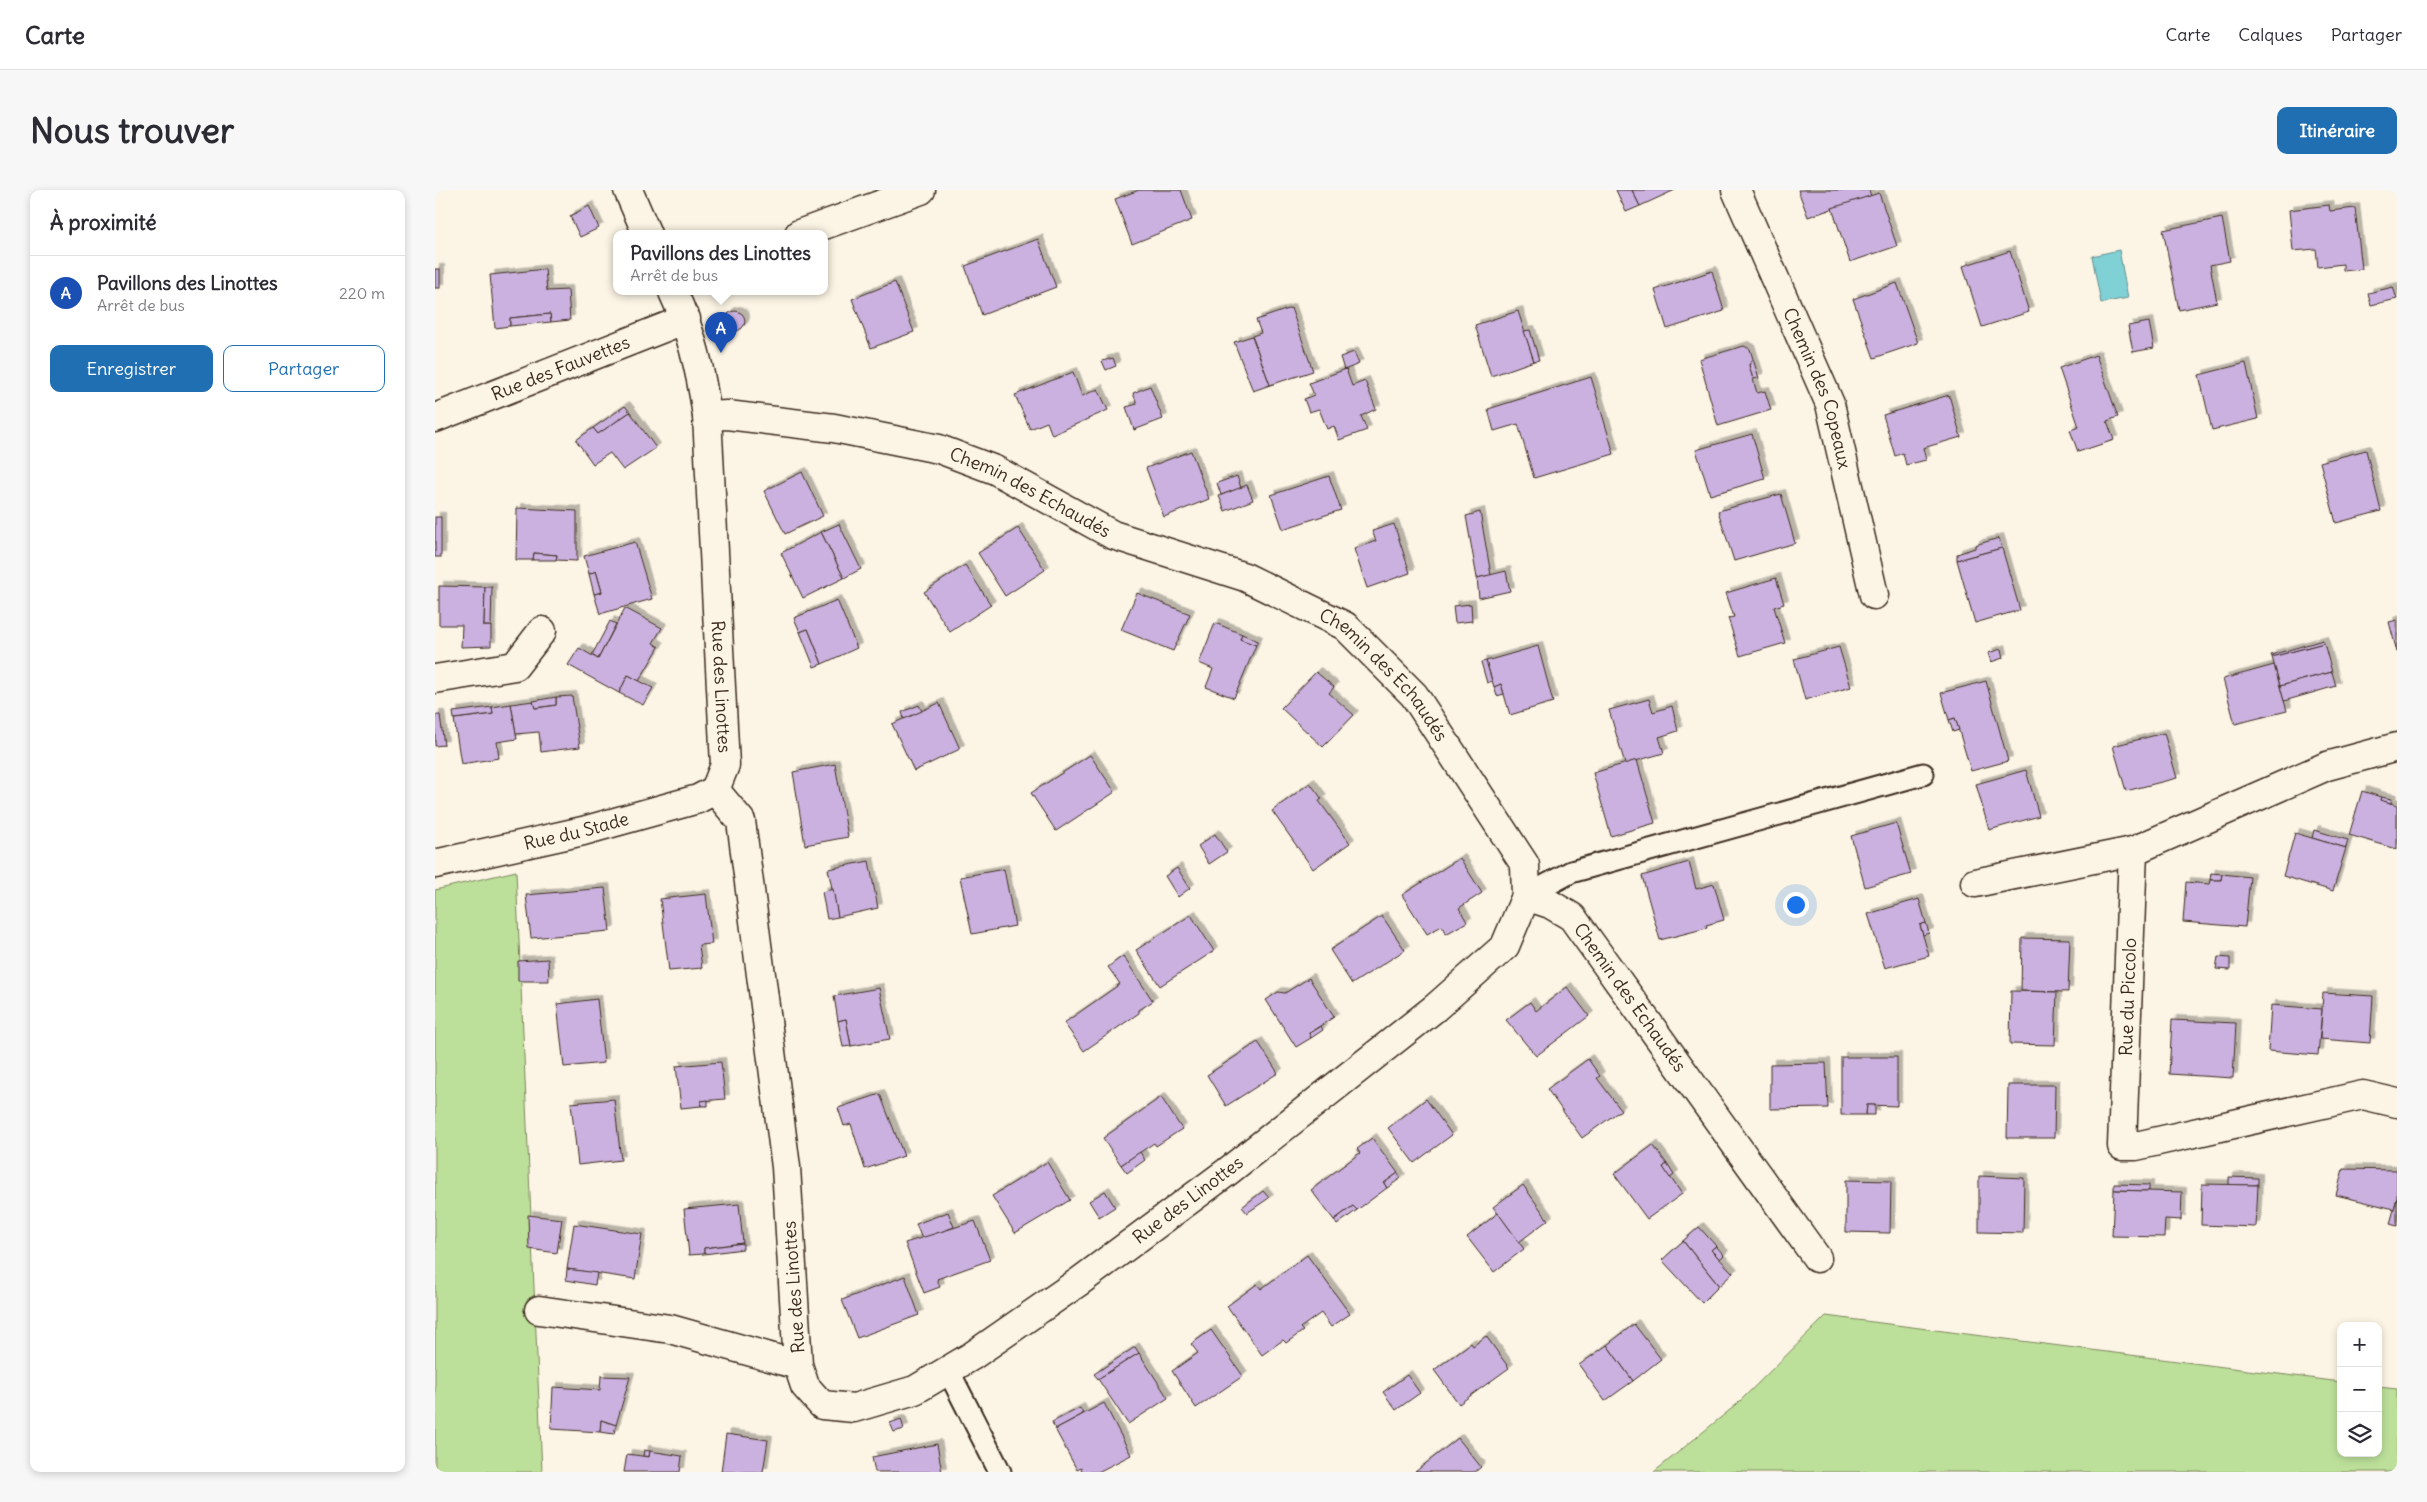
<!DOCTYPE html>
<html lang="fr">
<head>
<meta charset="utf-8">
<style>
	:root { --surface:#fff; --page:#f7f7f7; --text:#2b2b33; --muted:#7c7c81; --line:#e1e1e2; --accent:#1f6fb2 }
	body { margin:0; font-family:Delius,sans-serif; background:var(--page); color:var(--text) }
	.controls { position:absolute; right:15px; bottom:15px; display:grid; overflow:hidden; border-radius:10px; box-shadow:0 2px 8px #0003 }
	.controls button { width:45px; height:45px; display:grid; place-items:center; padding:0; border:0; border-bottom:1px solid var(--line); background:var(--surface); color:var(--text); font:25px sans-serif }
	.you { position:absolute; left:1360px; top:714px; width:18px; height:18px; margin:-12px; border:4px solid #fff; border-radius:50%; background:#1a73e8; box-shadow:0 0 0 8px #1a73e833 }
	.badge { display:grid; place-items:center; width:32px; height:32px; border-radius:50%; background:var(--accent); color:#fff; font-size:16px; font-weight:700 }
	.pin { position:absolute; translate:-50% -41px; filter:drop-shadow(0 1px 2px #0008) }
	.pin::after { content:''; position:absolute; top:26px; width:18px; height:15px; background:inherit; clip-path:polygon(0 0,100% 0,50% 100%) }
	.popup { position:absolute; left:178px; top:40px; width:215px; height:65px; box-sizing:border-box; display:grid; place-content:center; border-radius:10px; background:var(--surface); filter:drop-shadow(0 1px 4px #0005); font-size:16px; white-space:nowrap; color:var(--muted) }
	.popup b { font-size:19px; color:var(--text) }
	.popup::after { content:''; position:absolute; left:50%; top:100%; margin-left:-10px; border:10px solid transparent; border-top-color:var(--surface) }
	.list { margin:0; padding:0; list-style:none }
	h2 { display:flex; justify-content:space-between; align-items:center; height:65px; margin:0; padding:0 20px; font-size:21px }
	h2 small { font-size:16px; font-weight:400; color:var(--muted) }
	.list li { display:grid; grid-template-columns:32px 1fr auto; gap:15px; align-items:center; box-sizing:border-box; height:75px; padding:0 20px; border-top:1px solid var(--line) }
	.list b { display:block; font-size:19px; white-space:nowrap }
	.list p { margin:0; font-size:16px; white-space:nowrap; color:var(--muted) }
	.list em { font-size:16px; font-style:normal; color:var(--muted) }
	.actions { display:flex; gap:10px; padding:15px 20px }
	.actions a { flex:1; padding:11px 0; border:1px solid var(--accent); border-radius:10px; text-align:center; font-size:18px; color:var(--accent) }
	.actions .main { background:var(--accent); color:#fff }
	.icon { flex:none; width:28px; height:28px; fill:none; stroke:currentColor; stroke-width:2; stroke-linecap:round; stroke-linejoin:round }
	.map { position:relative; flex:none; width:1962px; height:1282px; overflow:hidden; border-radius:10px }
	header { display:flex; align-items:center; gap:30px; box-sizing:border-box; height:70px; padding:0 25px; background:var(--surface); border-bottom:1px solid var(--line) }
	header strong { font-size:24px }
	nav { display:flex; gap:28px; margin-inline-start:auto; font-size:18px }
	.intro { display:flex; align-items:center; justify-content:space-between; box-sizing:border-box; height:120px; padding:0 30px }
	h1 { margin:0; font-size:35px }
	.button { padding:12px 22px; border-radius:10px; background:var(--accent); color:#fff; font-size:18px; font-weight:700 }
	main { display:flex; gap:30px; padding:0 30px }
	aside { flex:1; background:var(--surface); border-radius:10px; box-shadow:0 2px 8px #0003 }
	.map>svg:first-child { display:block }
	.green { fill:#bce09a; stroke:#7c855c }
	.water { fill:#7fd1d6; stroke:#648e8c }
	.building { fill:#cbb1e0; stroke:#3b2a1e; filter:url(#shadow) }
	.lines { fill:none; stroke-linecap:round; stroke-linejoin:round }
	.service-casing { stroke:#3b2a1e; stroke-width:25 }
	.minor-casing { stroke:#3b2a1e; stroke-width:31 }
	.tertiary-casing { stroke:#3b2a1e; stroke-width:31 }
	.service { stroke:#fcf5e5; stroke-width:21 }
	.minor { stroke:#fcf5e5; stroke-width:28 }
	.tertiary { stroke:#fcf5e5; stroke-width:28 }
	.labels { text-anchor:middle; stroke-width:4.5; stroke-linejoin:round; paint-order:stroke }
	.street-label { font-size:18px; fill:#3b2a1e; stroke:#fcf5e5 }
</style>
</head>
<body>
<header>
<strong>Carte</strong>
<nav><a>Carte</a><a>Calques</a><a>Partager</a></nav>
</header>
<div class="intro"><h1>Nous trouver</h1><a class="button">Itinéraire</a></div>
<main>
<aside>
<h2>À proximité<small></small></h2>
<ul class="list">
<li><span class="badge" style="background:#1a4fb4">A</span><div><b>Pavillons des Linottes</b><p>Arrêt de bus</p></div><em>220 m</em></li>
</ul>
<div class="actions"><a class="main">Enregistrer</a><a>Partager</a></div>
</aside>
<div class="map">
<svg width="1962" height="1282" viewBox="0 0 1962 1282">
	<defs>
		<filter id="shadow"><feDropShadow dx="4.5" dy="-4.5" stdDeviation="0" flood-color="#0004"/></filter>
	</defs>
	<rect width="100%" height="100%" fill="#fcf5e5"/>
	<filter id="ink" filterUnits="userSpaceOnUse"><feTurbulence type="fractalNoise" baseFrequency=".02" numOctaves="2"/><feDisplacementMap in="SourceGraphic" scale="10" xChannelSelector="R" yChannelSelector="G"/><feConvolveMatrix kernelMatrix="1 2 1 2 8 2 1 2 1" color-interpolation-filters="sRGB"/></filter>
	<g filter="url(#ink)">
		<g class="green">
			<polygon points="81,681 107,1282 0,1282 0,700"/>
			<polygon points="1391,1126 1906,1192 1906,1263 1943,1263 1943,1197 1962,1199 1962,1282 1219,1282 1301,1215"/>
		</g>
		<polygon class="water" points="1684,60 1693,108 1666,113 1657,66"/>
		<g class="building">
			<polygon points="704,0 746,0 757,30 697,54 680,9"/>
			<polygon points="1181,0 1197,0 1205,16 1191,22"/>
			<polygon points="1197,0 1240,0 1205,16"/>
			<polygon points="1363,0 1434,0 1436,6 1373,27"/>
			<polygon points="1444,3 1462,56 1415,72 1397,18"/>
			<polygon points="1894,15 1895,21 1920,18 1927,79 1908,81 1908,74 1883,77 1881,59 1858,61 1854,20"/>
			<polygon points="154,16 164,38 145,47 135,26"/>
			<polygon points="1787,28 1795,71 1775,75 1782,112 1744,120 1728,40"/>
			<polygon points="603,49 621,97 547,125 530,76"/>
			<polygon points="1575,61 1594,122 1547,137 1528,76"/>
			<rect x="0" y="79" width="5" height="19"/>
			<polygon points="110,79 112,101 133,100 135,130 116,132 115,124 75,128 75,136 60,138 55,85"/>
			<polygon points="1277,81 1289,121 1232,139 1220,100"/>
			<polygon points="460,92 479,142 436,158 417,109"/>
			<polygon points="1462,93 1483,153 1439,168 1418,109"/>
			<polygon points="1958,97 1962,109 1936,115 1933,103"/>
			<polygon points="856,118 878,181 835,195 817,146 826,143 821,130"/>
			<circle cx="300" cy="131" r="10"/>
			<polygon points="1083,121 1099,171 1056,186 1040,135"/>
			<polygon points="115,124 116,132 75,136 75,128"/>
			<polygon points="1714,132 1719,158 1698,162 1693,136"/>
			<polygon points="1095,140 1104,170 1099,171 1089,141"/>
			<polygon points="817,146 835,195 818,201 799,152"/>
			<polygon points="1309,156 1315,159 1318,169 1314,175 1322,203 1330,201 1336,220 1283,236 1264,169"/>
			<polygon points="919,162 924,174 909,180 905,167"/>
			<polygon points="1661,165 1683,227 1672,231 1679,250 1643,262 1635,240 1644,237 1624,178"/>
			<polygon points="678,168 681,176 671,180 667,171"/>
			<polygon points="1318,169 1324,188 1318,189 1314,175"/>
			<polygon points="1811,173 1823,229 1777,240 1764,185"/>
			<polygon points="911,179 917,196 930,191 941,219 926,226 932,240 904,250 899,236 892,239 884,219 874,222 869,209 879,205 874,193"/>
			<polygon points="638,182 647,206 663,199 673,220 617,245 612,232 595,239 580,205"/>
			<polygon points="1156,187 1179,264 1099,288 1083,234 1059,241 1053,219"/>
			<polygon points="715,196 728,229 699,240 691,217 702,214 698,203"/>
			<polygon points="1514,205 1526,247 1488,258 1491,270 1471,275 1468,263 1460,266 1448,225"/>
			<polygon points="190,216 195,222 163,244 158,238"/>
			<polygon points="195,222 221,258 188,280 175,263 158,274 141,250 158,238 163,244"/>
			<polygon points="1317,244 1330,289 1275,305 1261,260"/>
			<polygon points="1931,260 1946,321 1901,333 1885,272"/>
			<polygon points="756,261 774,309 729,327 711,278"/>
			<polygon points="367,282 388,326 350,344 329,301"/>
			<polygon points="802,286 806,298 786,305 782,293"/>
			<polygon points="894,286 906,320 848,339 836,305"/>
			<polygon points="812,295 818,310 790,321 784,306"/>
			<polygon points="1346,304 1360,353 1299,371 1283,321"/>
			<polygon points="82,318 142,321 142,371 121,370 122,365 99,363 98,370 81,370"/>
			<polygon points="1045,322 1056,385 1042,388 1031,326"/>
			<rect x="0" y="327" width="6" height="40"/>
			<polygon points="404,334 426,379 409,388 386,342"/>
			<polygon points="959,334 975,383 932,398 919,359 941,351 937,341"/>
			<polygon points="583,338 610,380 570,406 543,363"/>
			<polygon points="386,342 409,388 368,408 346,363"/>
			<polygon points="1564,348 1567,358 1522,370 1522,364 1540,358 1540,355"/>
			<polygon points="200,352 217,409 165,424 159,404 167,402 161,381 154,384 149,366"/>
			<polygon points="1567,358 1585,420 1540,433 1522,370"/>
			<polygon points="99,363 122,365 121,370 98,370"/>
			<polygon points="530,375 556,415 515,442 489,402"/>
			<polygon points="161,381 167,402 159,404 154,384"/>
			<polygon points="1071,381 1075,401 1044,408 1042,388"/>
			<polygon points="1341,388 1349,414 1339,417 1350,453 1305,466 1293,428 1299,427 1291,403"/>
			<polygon points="4,396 50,397 49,436 56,436 56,456 26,457 27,435 4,435"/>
			<polygon points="50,397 57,397 56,436 49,436"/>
			<polygon points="702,403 755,424 738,461 686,440"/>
			<polygon points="402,410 422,458 387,474 373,439 365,442 359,428"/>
			<polygon points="1036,414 1037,431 1020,433 1018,416"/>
			<polygon points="190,418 227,438 218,453 224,457 204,491 193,485 184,503 133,475 144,458 163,469"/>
			<polygon points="1962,430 1962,462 1954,432"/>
			<polygon points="175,431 181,434 163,469 157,465"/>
			<polygon points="780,433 807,444 805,449 821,455 799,508 771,497 778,479 764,473"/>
			<polygon points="373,439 387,474 379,477 365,442"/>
			<polygon points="807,444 823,451 821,455 805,449"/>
			<polygon points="1888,450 1889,453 1837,467 1836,465"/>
			<polygon points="1889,453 1897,482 1845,496 1837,467"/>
			<polygon points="1103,456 1118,512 1075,525 1066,494 1059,497 1051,471"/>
			<polygon points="1404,457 1416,497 1370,510 1359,469"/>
			<polygon points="1566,459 1568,468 1556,472 1553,463"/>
			<polygon points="1051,471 1057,491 1052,493 1046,472"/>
			<polygon points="1839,475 1852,521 1800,534 1788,489"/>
			<polygon points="881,482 899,497 894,503 919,525 888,557 846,518"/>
			<polygon points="1897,482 1901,496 1849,511 1845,496"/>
			<polygon points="193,485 218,498 208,515 184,503"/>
			<polygon points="1551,491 1573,571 1536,581 1520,528 1514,530 1506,503"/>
			<polygon points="1066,494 1069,504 1062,506 1059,497"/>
			<polygon points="137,506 145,557 106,562 104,542 81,544 76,514 98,511 100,518 121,515 121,507"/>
			<polygon points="121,507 121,515 100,518 98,511"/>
			<polygon points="1214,509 1218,522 1237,516 1243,541 1224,547 1229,563 1190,574 1174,520"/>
			<polygon points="504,513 525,559 479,581 457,534"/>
			<polygon points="76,514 82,549 62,552 64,568 26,574 19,529 58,524 57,517"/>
			<polygon points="484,515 487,521 469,529 467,522"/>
			<polygon points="57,517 58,524 19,529 18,522"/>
			<polygon points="0,525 5,525 9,555 0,556"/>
			<polygon points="1520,528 1524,540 1518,542 1514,530"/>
			<polygon points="1729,543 1742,588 1691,601 1678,556"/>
			<polygon points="655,565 680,602 621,641 596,603"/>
			<polygon points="1202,570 1220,633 1176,646 1158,583"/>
			<polygon points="400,574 413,647 370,655 358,582"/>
			<polygon points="1591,580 1604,626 1554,640 1541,594"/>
			<polygon points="875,593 887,609 884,611 915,653 878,679 837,621"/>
			<polygon points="1927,601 1946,607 1945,610 1962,615 1962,659 1914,645"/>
			<polygon points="1946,607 1957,609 1956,613 1945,610"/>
			<polygon points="1461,633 1476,684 1430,697 1416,646"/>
			<polygon points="1879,640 1913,650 1911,658 1877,648"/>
			<polygon points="1860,643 1911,658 1898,701 1848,686"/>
			<polygon points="780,644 792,662 774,674 763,656"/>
			<polygon points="1025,668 1047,703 1024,718 1032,732 1011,744 1007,736 992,744 967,705"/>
			<polygon points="434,671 443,718 403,727 393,679"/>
			<polygon points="1254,672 1261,699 1279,694 1289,730 1271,735 1272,738 1225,750 1207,686"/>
			<polygon points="742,678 755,698 743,707 730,686"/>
			<polygon points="569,679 580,736 537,744 525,687"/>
			<polygon points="1776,683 1787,684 1786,690 1775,690"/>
			<polygon points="1787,684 1815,687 1810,737 1748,732 1751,692 1774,694 1775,690 1786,690"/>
			<polygon points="170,698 175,741 96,748 91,705"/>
			<polygon points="398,699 403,727 392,729 387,702"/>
			<polygon points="271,704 277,754 264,755 267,778 234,781 225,709"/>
			<polygon points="1484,709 1491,733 1485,735 1494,766 1450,778 1433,724"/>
			<polygon points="756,725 779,761 725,796 701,760"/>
			<polygon points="947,726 970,760 917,794 895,760"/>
			<polygon points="1491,733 1494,743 1488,745 1485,735"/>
			<polygon points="1587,748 1635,749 1633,802 1586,801"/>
			<polygon points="688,766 718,811 704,820 704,823 649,861 629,833 685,794 673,777"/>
			<polygon points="1783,767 1795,768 1795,780 1781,779"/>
			<polygon points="113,769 114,791 83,791 83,771"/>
			<polygon points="874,788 899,827 874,843 876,848 861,857 831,810 843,802 850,803"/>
			<polygon points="1132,797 1154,826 1101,866 1071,830 1095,812 1101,821"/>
			<polygon points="444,798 455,849 416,856 411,829 403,831 399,806"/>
			<polygon points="1576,801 1622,802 1620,855 1575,854"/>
			<polygon points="1888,803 1938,806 1935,853 1885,849"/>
			<polygon points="162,809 169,873 129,877 122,814"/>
			<polygon points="1836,815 1887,819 1883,865 1833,861"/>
			<polygon points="411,829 416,856 408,857 403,831"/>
			<polygon points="1737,830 1801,833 1798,888 1734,884"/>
			<polygon points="886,836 888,840 876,848 874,843"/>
			<polygon points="823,852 843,883 791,916 772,885"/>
			<polygon points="1406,867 1462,867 1462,916 1432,915 1431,925 1406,925"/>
			<polygon points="1153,869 1165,886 1162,888 1186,920 1147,948 1112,899"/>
			<polygon points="286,872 290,909 266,911 266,916 246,918 241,876"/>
			<polygon points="1391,873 1393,918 1335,919 1335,874"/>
			<polygon points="1573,895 1620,895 1619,948 1572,948"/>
			<polygon points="445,904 469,966 430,979 416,934 409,936 403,918"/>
			<polygon points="726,907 747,939 721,956 719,953 686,975 668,948"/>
			<polygon points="179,909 186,970 143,975 136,913"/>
			<polygon points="991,909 1017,945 979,973 953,938"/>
			<polygon points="273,910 273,916 266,916 266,911"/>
			<polygon points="1432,915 1440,915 1440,925 1431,925"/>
			<polygon points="937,948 963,983 949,993 952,998 922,1020 918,1016 899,1030 876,1000 925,963 922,959"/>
			<polygon points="1218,955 1232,974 1228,977 1247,1004 1212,1029 1179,984"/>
			<polygon points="705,962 710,970 692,983 686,975"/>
			<polygon points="612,972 635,1010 580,1043 557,1006"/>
			<polygon points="1232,974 1239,985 1235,988 1228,977"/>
			<polygon points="1908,979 1962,980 1962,1008 1959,1019 1901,1005"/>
			<polygon points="963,983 966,988 952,998 949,993"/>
			<polygon points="1544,986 1589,988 1588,1043 1544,1042"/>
			<polygon points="1794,987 1823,988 1823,995 1794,995"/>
			<polygon points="1411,990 1456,991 1455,1043 1411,1042"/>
			<polygon points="1679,994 1714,995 1714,1001 1679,1000"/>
			<polygon points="1767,994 1823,995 1821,1037 1766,1035"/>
			<polygon points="1088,995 1113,1030 1084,1052 1058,1017"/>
			<polygon points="1679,1000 1747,1002 1746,1030 1730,1029 1729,1047 1677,1046"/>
			<polygon points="670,1001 680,1017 664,1027 654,1011"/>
			<polygon points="828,1001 834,1008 812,1023 807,1017"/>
			<polygon points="1962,1008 1962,1036 1955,1034"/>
			<polygon points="304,1014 308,1053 269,1058 269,1064 254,1065 249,1019"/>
			<polygon points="918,1016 922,1020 902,1035 899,1030"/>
			<polygon points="513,1022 519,1037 487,1049 481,1034"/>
			<polygon points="1063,1023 1089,1059 1059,1082 1032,1047"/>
			<polygon points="93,1025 127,1029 122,1063 94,1059"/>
			<polygon points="540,1031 555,1070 502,1089 505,1097 489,1103 470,1053"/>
			<polygon points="139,1034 207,1044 200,1089 132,1079"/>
			<polygon points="1264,1037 1281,1056 1276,1060 1298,1083 1284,1096 1248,1051"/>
			<polygon points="1248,1051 1284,1096 1267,1113 1227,1070"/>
			<polygon points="308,1053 308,1059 269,1064 269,1058"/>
			<polygon points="1281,1056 1289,1065 1285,1069 1276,1060"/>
			<polygon points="872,1065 915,1124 896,1137 886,1123 865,1138 868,1141 851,1153 848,1150 827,1165 792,1116 822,1094 826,1099"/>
			<polygon points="132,1079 162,1083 160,1095 131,1090"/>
			<polygon points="470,1086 484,1125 422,1148 407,1110"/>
			<polygon points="1199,1134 1226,1169 1198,1191 1172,1155"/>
			<polygon points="776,1140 808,1186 761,1218 737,1181 763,1163 756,1154"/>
			<polygon points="1051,1146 1074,1178 1024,1214 999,1180 1036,1153 1038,1156"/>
			<polygon points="1172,1155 1198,1191 1170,1211 1144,1175"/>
			<polygon points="700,1157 704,1163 663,1189 659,1184"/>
			<polygon points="704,1163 733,1208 693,1234 663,1189"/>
			<polygon points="972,1185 985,1203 961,1220 948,1202"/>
			<polygon points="166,1186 195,1187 181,1235 166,1230 165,1242 116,1239 118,1197 165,1200"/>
			<polygon points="669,1213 696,1265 663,1282 647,1282 646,1278 642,1280 620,1239"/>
			<polygon points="645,1218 648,1224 620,1239 617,1232"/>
			<polygon points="466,1229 469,1239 459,1242 455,1233"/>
			<polygon points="166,1230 181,1235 179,1244 165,1242"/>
			<polygon points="291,1244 333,1250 328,1282 286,1282"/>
			<polygon points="1023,1248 1046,1277 1040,1282 980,1282"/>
			<polygon points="502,1254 507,1282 440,1282 437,1267"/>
			<polygon points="209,1260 215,1261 214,1267 208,1266"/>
			<polygon points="215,1261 247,1266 245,1282 189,1282 192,1264 214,1267"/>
		</g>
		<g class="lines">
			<defs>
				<g id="service">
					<polyline points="1091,706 1136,682 1488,584"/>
					<polyline points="513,1180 565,1282"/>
				</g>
				<g id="minor">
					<path id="s1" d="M 1301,0 L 1395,214 L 1439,405"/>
					<path id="s2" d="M 238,102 C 257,142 266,182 272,226 L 290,575 L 280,600"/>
					<path id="s3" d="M 272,226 L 292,225 L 399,238 L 504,259 L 560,280 L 678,345 L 810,387 L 910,436 L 979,505 L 1090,675 L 1091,706 L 1070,756 L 1000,818 L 792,982 L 645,1091 L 537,1166 L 480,1200 L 419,1218 L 387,1215 L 370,1196 L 363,1175 L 351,977 L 306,631 L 280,600"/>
					<path id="s4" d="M 0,228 L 251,129"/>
					<polyline points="0,489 80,476 107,441"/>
					<polyline points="1962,557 1892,576 1698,661 1687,956 1701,956 1928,905 1962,913"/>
					<path id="s5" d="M 0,674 L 148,641 L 263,609 L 280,600"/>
					<polyline points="1540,693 1698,661"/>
					<path id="s6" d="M 1091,706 L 1115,714 L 1137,727 L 1382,1068"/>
					<polyline points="104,1120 235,1139 363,1175"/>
				</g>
				<g id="tertiary">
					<polyline points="193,0 212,44"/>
					<polyline points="364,44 486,0"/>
				</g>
			</defs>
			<use href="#service" class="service-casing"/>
			<use href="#minor" class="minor-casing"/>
			<use href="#tertiary" class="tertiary-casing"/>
			<use href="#service" class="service"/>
			<use href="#minor" class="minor"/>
			<use href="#tertiary" class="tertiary"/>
		</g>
	</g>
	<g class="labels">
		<g class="street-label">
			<text dy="6" stroke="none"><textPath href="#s4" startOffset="135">Rue des Fauvettes</textPath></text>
			<text dy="6" stroke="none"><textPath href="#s1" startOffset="215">Chemin des Copeaux</textPath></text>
			<text dy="6" stroke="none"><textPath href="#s3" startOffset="336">Chemin des Echaudés</textPath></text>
			<text dy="6" stroke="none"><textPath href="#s3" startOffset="741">Chemin des Echaudés</textPath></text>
			<text dy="6" stroke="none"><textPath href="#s2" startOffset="400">Rue des Linottes</textPath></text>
			<text dy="6" stroke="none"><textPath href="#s5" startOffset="145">Rue du Stade</textPath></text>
			<text dy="6" stroke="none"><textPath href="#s6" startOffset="150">Chemin des Echaudés</textPath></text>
			<text transform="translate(1693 807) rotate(-88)" y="6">Rue du Piccolo</text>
			<text transform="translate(753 1010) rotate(-37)" y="6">Rue des Linottes</text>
			<text transform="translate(359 1097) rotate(-94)" y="6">Rue des Linottes</text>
		</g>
	</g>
</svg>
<div class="controls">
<button>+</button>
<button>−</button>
<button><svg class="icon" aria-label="layers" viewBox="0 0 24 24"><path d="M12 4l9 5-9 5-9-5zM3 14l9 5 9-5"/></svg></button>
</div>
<div class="you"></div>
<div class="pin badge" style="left:286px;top:163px;background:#1a4fb4">A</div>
<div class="popup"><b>Pavillons des Linottes</b>Arrêt de bus</div>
</div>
</main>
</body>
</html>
